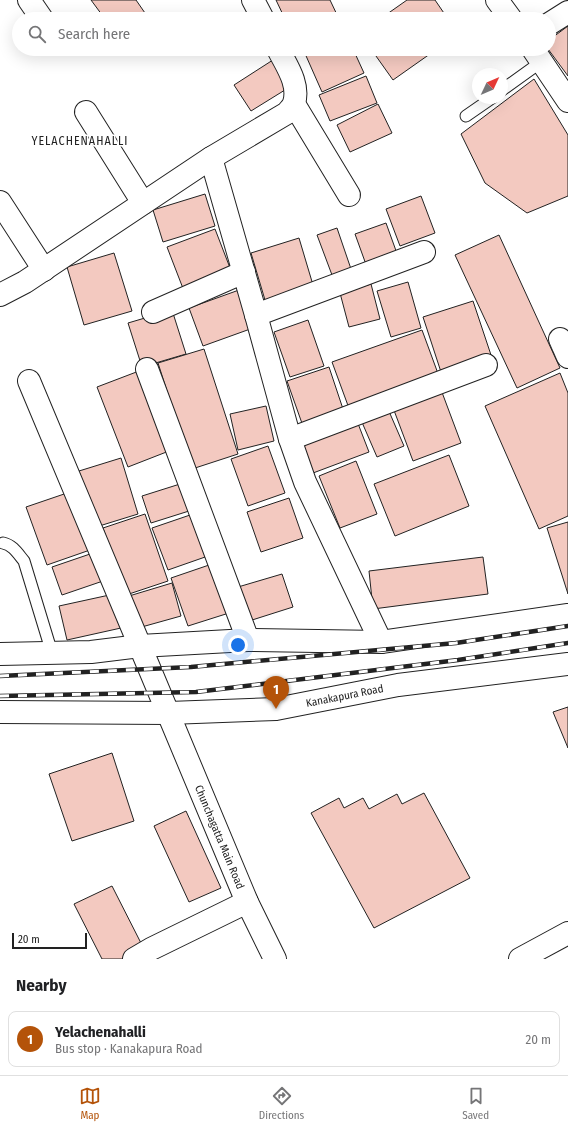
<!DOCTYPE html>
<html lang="en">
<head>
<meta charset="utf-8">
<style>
	:root { --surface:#fff; --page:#f6f6f6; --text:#202124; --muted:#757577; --line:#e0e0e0; --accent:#b45309 }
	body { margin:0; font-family:"Fira Sans Condensed",sans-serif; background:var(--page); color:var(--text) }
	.compass { position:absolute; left:472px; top:68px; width:36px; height:36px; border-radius:50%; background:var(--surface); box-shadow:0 4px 16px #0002; rotate:46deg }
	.scale { position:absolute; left:12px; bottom:10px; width:75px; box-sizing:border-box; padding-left:4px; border:2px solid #222; border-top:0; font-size:11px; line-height:14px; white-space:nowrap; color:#222; -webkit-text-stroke:3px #fff; paint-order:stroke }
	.you { position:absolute; left:238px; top:645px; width:14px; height:14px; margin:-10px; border:3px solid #fff; border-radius:50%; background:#1a73e8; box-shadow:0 0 0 6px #1a73e833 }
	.badge { display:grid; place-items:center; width:26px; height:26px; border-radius:50%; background:var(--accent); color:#fff; font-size:13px; font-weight:700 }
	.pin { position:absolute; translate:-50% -33px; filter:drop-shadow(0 1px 2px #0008) }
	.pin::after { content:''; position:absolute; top:21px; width:14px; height:12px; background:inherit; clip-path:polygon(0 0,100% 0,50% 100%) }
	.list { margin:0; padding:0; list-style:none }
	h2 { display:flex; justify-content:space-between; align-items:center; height:52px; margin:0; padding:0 16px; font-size:17px }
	h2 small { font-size:13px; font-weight:400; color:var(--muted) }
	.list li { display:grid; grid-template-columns:26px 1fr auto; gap:12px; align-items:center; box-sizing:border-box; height:56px; margin:0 8px 8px; padding:0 8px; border:1px solid var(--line); border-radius:8px }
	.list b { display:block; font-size:15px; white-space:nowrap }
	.list p { margin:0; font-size:13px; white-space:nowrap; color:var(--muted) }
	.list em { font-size:13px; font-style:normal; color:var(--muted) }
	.icon { flex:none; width:22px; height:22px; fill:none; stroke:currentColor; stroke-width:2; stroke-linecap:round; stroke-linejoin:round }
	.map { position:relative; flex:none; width:568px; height:959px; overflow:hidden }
	.search { position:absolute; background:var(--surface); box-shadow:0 4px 16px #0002; left:12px; right:12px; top:12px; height:44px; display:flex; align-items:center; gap:10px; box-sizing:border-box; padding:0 14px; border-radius:22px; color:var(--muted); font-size:15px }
	.sheet { height:116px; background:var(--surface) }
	nav { display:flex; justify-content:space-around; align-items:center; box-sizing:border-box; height:56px; border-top:1px solid var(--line); background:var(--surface); font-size:11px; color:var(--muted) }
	nav a { display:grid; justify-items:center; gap:2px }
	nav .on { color:var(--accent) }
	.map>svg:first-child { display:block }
	.building { fill:#f3c9c0; stroke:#222 }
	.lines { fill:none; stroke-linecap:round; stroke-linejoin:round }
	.service-casing { stroke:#222; stroke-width:13 }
	.minor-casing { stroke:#222; stroke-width:24 }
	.tertiary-casing { stroke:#222; stroke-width:24 }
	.trunk-casing { stroke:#222; stroke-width:24 }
	.service { stroke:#fff; stroke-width:11 }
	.minor { stroke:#fff; stroke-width:22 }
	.tertiary { stroke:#fff; stroke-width:22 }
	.trunk { stroke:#fff; stroke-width:22 }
	.rail-casing { stroke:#222; stroke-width:4.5 }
	.rail { stroke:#fff; stroke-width:3; stroke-dasharray:9; stroke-linecap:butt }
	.labels { text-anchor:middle; stroke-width:3; stroke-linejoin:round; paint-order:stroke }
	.street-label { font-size:11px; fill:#222; stroke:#fff }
	.neighbourhood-label { font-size:12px; letter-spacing:1px; fill:#222; stroke:#fff }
</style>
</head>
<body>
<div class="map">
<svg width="568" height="959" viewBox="0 0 568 959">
	<rect width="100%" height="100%" fill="#fff"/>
	<g class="building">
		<polygon points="91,0 136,0 145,13 137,19 105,19"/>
		<polygon points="276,0 330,0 339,19 285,19"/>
		<polygon points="407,0 435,0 448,19 380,19"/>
		<polygon points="568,26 568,76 548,49 549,49 549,40"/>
		<polygon points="303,49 353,49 364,73 322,92"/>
		<polygon points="371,49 437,49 393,80"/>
		<polygon points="276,58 293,85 251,111 234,85"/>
		<polygon points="366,76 377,103 330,121 319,95"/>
		<polygon points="534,79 568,135 568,196 527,213 485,183 461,134"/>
		<polygon points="378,104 392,133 350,152 337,125"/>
		<polygon points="205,194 215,226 163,242 153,210"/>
		<polygon points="421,196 435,233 400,246 386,209"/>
		<polygon points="386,223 399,259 368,270 355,234"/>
		<polygon points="337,228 351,269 332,275 317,235"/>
		<polygon points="215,229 232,273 184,291 167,247"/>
		<polygon points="499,235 560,368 517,388 455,255"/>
		<polygon points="299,238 313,285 265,300 251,253"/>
		<polygon points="114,253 132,311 84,325 67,267"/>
		<polygon points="408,282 421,328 391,337 377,291"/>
		<polygon points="371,284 380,319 349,327 340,293"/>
		<polygon points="239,290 253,328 203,346 189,308"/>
		<polygon points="473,301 491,355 441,372 423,317"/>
		<polygon points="172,310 186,354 142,367 128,323"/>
		<polygon points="308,320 324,366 290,377 274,332"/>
		<polygon points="422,330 440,379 350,411 332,362"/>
		<polygon points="204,349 238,454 192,469 158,363"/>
		<polygon points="329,367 345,415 304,429 287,381"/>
		<polygon points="139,371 169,451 128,467 97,387"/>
		<polygon points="560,373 568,393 568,516 539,529 485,406"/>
		<polygon points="440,387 461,443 413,461 392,405"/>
		<polygon points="266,406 274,441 238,450 230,414"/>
		<polygon points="388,409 404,446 377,457 361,420"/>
		<polygon points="357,421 369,452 313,473 301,441"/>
		<polygon points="268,446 285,493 248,506 231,459"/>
		<polygon points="449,455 469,506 395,536 374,484"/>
		<polygon points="121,458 138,514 96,527 79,471"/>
		<polygon points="356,461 377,514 340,528 319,476"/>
		<polygon points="180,484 189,511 151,523 142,496"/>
		<polygon points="70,492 90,550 47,565 26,507"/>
		<polygon points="289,498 303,538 261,552 247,512"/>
		<polygon points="145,514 168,581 126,595 103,528"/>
		<polygon points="193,514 208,556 168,570 152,528"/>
		<polygon points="568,522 568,594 547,528"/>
		<polygon points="93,553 103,581 62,595 52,567"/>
		<polygon points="483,557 488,594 373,609 369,571"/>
		<polygon points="212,564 229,613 188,626 171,578"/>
		<polygon points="282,574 293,607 249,621 238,587"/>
		<polygon points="172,583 181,616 138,628 129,596"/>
		<polygon points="114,594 121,628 67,640 59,606"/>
		<polygon points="568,707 568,748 553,712"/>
		<polygon points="112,753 134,821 72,841 49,774"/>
		<polygon points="424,793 470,878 374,928 311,813 339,798 344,808 363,798 369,809 397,794 402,804"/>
		<polygon points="186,811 221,888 189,902 154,826"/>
		<polygon points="112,886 144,949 124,959 102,959 74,904"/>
	</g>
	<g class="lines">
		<defs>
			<g id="service">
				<polyline points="502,90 541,62"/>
				<polyline points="466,116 492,98"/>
				<path d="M 3,543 C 13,545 18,554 24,561 L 52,653"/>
			</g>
			<g id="minor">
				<polyline points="29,0 42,19"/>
				<polyline points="253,0 263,19"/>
				<polyline points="497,0 511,19"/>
				<polyline points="549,24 568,12"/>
				<path d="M 278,49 C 286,65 300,84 294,103 C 293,107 289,110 287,113 L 211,158 L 256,315 L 290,439 L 305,482 L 381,642"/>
				<polyline points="533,49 568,101"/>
				<polyline points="294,104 349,195"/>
				<polyline points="86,112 143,203"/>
				<polyline points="0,202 44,270"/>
				<polyline points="0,295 25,282 211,158"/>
				<polyline points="153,312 244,272"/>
				<polyline points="256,315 424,252"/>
				<polyline points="560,339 568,357"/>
				<polyline points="147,369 248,640"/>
				<polyline points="29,381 140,646"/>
				<polyline points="290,439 486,365"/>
				<polyline points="134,959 151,949 247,902"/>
				<polyline points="520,959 568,933"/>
			</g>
			<g id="tertiary">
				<path id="s1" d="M 140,646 L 247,902 L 275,959"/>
			</g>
			<g id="trunk">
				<polyline points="0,654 91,652 140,646 248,640 381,642 568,615"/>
				<path id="s2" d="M 0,712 L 169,713 L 276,709 L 398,685 L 568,664"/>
			</g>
		</defs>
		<use href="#service" class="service-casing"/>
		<use href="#minor" class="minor-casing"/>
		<use href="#tertiary" class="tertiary-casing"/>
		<use href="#trunk" class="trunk-casing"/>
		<use href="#service" class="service"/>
		<use href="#minor" class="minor"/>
		<use href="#tertiary" class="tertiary"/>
		<use href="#trunk" class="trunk"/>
		<defs>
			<g id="rail">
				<polyline points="0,676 191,667 456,643 568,626"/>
				<polyline points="0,696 196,692 458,660 568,643"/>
			</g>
		</defs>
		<use href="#rail" class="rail-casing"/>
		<use href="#rail" class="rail"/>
	</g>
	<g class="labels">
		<g class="street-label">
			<text dy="4" stroke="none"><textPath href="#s2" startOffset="346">Kanakapura Road</textPath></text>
			<text dy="4" stroke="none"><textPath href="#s1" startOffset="207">Chunchagatta Main Road</textPath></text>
		</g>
		<g class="neighbourhood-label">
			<text x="80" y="145">YELACHENAHALLI</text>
		</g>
	</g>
</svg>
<svg class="compass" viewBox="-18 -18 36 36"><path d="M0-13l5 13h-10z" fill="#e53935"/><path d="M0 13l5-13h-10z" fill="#757577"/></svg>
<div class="scale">20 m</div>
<div class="you"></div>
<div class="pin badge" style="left:276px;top:709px">1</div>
<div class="search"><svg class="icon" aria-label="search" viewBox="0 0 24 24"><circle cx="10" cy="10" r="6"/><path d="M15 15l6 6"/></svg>Search here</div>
</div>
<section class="sheet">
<h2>Nearby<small></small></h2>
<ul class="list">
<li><span class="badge">1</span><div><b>Yelachenahalli</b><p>Bus stop · Kanakapura Road</p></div><em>20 m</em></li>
</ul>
</section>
<nav>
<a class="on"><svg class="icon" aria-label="map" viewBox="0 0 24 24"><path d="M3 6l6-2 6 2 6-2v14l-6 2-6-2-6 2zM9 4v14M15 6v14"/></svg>Map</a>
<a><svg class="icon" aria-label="directions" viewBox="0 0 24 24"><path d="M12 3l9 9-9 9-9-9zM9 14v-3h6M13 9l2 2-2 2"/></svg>Directions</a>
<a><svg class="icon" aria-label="saved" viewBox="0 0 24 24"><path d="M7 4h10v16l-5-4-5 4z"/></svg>Saved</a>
</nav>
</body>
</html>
